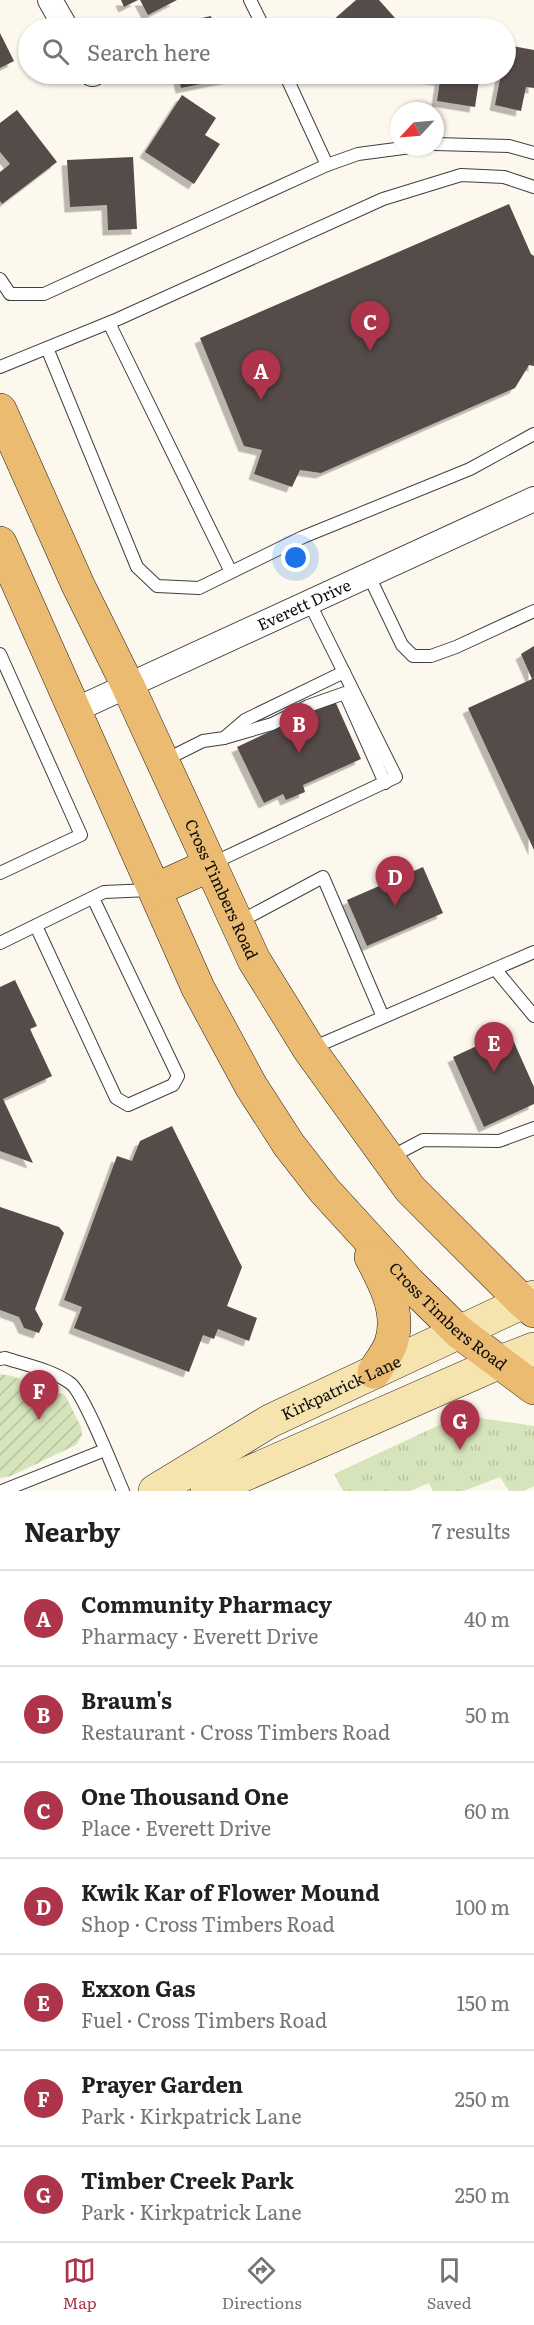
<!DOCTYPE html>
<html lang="en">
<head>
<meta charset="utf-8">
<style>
	:root { --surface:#fff; --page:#f6f6f6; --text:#202124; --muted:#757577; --line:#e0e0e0; --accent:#ad344b }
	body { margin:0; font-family:Literata,serif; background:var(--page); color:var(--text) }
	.compass { position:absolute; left:390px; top:102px; width:54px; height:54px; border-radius:50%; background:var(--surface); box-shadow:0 2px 4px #0004; rotate:244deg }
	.you { position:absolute; left:296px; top:558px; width:21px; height:21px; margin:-15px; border:4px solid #fff; border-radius:50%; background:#1a73e8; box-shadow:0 0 0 9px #1a73e833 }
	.badge { display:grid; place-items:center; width:39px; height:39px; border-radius:50%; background:var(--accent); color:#fff; font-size:20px; font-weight:700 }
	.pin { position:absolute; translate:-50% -50px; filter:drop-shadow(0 2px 3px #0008) }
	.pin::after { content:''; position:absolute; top:32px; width:21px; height:18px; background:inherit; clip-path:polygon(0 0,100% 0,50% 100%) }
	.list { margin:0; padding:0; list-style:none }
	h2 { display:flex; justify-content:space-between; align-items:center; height:78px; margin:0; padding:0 24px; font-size:26px }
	h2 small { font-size:20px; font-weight:400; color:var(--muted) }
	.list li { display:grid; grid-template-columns:39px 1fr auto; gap:18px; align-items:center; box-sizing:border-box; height:96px; padding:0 24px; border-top:2px solid var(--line) }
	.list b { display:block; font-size:22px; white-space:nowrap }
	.list p { margin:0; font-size:20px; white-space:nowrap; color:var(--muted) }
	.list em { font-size:20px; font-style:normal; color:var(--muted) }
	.icon { flex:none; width:33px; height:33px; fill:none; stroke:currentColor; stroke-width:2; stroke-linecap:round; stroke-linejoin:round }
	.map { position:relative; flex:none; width:534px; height:1491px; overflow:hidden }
	.search { position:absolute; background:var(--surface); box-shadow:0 2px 4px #0004; left:18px; right:18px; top:18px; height:66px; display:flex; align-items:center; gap:15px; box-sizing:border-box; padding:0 21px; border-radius:33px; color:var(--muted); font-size:22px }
	.sheet { height:750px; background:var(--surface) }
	nav { display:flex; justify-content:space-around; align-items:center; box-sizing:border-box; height:84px; border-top:2px solid var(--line); background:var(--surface); font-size:16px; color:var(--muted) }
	nav a { display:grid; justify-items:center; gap:3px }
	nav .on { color:var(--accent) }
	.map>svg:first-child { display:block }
	.park { fill:url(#park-tufts) }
	.garden { fill:url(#garden-furrows) }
	.building { fill:#544c4a; filter:url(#shadow) }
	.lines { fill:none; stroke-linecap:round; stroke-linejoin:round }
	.lane-casing { stroke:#3f3f3f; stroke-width:14 }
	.street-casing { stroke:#3f3f3f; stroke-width:26 }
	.secondary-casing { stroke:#2e2e2e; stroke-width:34 }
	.primary-casing { stroke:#1d1d1d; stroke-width:34 }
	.lane { stroke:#fff; stroke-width:12 }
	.street { stroke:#fff; stroke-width:24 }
	.secondary { stroke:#f6e4af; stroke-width:33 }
	.primary { stroke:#eabb71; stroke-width:33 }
	.labels { text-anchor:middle; stroke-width:6; stroke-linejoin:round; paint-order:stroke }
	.street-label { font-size:16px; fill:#0c0c0c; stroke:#fff }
</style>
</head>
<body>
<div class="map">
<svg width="534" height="1491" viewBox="0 0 534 1491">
	<defs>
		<pattern id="park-tufts" width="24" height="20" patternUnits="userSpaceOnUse" patternTransform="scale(1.5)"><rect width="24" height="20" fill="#d6e4bb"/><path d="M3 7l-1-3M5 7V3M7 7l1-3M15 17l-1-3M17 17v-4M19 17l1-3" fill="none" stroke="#b6c2a0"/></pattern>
		<pattern id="garden-furrows" width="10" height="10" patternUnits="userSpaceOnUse" patternTransform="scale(1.5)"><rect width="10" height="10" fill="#d6e4bb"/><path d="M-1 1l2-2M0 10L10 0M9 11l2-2" fill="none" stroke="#b6c2a0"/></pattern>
		<filter id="shadow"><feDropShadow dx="-5.5" dy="5.5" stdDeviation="0" flood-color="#0004"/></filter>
	</defs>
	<rect width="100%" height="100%" fill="#fdf8ed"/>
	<polygon class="park" points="461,1415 534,1426 534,1486 524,1491 509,1491 500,1477 464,1491 433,1491 429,1483 410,1491 343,1491 334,1474"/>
	<polygon class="garden" points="0,1374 12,1376 65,1395 81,1427 82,1435 76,1445 11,1476 0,1478"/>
	<g class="building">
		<polygon points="121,0 138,0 124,7"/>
		<polygon points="140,0 177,0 148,15"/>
		<polygon points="356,0 379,0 404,28 324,28"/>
		<polygon points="211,16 213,28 169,28 168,25"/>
		<polygon points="0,33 14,61 0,68"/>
		<polygon points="507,45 534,50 534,88 526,87 521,111 495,105 501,74 506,74"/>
		<polygon points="178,74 246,74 246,75 181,88"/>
		<polygon points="420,74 480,74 475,107 437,101 440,80 419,77"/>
		<polygon points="182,95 216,118 205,135 220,144 194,184 145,152"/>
		<polygon points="17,110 57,162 2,204 0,201 0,172 10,164 0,152 0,123"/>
		<polygon points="133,157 137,229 108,230 107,205 70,207 67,160"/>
		<polygon points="509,204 531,254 534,256 534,366 529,365 515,388 321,473 300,470 292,487 254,474 262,450 244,446 200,338"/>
		<polygon points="534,646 534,850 468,708 532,679 521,654"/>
		<polygon points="335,701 361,759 303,785 305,792 286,800 283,794 264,803 237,747"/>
		<polygon points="423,867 443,913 367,946 347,900"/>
		<polygon points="15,980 37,1026 30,1029 52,1076 3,1099 33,1163 0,1151 0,987"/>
		<polygon points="509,1031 534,1087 534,1104 484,1127 453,1057"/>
		<polygon points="172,1126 242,1267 227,1306 257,1318 249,1341 218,1329 214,1339 203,1335 189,1372 74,1328 82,1307 64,1300 117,1156 132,1161 140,1141"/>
		<polygon points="0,1207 59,1227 64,1233 35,1309 43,1324 39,1333 24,1328 19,1317 0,1310"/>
	</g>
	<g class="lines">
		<defs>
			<g id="lane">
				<polyline points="250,0 264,28"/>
				<polyline points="285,74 327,165"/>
				<polyline points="435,144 509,146 534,153"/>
				<polyline points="0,279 10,294 44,294 327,165 358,154 411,147"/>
				<polyline points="109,323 231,572"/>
				<polyline points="47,348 137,567 157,586 199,588 303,537 470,469 534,434"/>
				<polyline points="0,367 118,319 383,199 461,175 504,177 534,187"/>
				<polyline points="368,574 402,645 413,656 431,656 456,647 534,611"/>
				<polyline points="0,654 81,835 0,873"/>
				<polyline points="224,738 272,724 308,706 345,693 385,783"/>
				<polyline points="163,761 203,741 224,738 245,720 344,672"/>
				<polyline points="211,864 396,777 309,602"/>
				<polyline points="239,922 323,877 383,1017"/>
				<polyline points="36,926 116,1098 128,1105 173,1085 178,1076 93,898"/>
				<polyline points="0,943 104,892 150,890"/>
				<polyline points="495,969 534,1016"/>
				<polyline points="310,1049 534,952"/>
				<polyline points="389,1158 423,1140 499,1141 534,1128"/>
				<path d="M 0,1359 L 5,1358 C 26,1365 52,1370 70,1383 C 83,1391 115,1473 123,1491"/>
				<polyline points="2,1491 105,1450"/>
			</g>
			<g id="street">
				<polyline points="50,0 66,28"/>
				<polyline points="92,74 93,74"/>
				<path id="s1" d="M 75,710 L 534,499"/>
			</g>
			<g id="secondary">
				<path id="s2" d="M 155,1491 L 270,1421 L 534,1297"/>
				<polyline points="207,1491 500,1362 534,1349"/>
			</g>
			<g id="primary">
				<path id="s3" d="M 0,410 L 78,585 L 128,686 L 254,960 L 309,1049 L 410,1189 L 523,1302 L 534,1311"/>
				<path id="s4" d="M 0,543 L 198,988 L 251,1086 L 289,1145 L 324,1190 L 409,1283 L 459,1332 L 534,1388"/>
				<polyline points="155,890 210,865"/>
				<path d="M 371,1257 C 385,1283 401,1313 391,1343 C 388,1353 379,1363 374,1372"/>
			</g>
		</defs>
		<use href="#lane" class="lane-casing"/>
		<use href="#street" class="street-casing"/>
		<use href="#secondary" class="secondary-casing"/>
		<use href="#primary" class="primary-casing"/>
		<use href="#lane" class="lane"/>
		<use href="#street" class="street"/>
		<use href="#secondary" class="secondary"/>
		<use href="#primary" class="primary"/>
	</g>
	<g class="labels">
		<g class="street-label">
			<text dy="6" stroke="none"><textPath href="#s1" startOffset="252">Everett Drive</textPath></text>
			<text dy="6" stroke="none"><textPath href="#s3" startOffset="528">Cross Timbers Road</textPath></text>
			<text dy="6" stroke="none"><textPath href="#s4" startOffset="903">Cross Timbers Road</textPath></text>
			<text dy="6" stroke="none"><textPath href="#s2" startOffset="213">Kirkpatrick Lane</textPath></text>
		</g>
	</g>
</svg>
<svg class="compass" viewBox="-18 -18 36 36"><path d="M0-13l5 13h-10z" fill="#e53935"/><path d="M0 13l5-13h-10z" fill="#757577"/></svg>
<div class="you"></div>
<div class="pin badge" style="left:261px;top:400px">A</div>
<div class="pin badge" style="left:299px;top:753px">B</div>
<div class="pin badge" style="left:370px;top:351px">C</div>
<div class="pin badge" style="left:395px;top:906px">D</div>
<div class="pin badge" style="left:494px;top:1072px">E</div>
<div class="pin badge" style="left:39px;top:1420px">F</div>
<div class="pin badge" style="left:460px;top:1450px">G</div>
<div class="search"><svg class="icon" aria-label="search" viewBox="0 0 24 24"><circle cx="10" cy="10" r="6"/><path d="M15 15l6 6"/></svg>Search here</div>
</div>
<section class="sheet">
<h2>Nearby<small>7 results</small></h2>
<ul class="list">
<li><span class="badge">A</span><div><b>Community Pharmacy</b><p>Pharmacy · Everett Drive</p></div><em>40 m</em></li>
<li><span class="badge">B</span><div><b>Braum's</b><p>Restaurant · Cross Timbers Road</p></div><em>50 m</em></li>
<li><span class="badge">C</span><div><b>One Thousand One</b><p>Place · Everett Drive</p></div><em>60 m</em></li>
<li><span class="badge">D</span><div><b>Kwik Kar of Flower Mound</b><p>Shop · Cross Timbers Road</p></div><em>100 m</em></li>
<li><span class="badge">E</span><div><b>Exxon Gas</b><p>Fuel · Cross Timbers Road</p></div><em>150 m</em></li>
<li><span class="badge">F</span><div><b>Prayer Garden</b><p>Park · Kirkpatrick Lane</p></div><em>250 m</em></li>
<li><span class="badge">G</span><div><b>Timber Creek Park</b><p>Park · Kirkpatrick Lane</p></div><em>250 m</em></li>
</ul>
</section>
<nav>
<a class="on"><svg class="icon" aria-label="map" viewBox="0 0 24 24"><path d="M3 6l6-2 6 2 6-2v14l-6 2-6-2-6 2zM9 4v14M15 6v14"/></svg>Map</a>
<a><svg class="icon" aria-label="directions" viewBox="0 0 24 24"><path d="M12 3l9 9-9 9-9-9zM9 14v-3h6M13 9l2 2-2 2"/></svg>Directions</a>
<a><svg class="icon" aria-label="saved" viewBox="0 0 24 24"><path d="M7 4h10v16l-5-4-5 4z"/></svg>Saved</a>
</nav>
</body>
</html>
